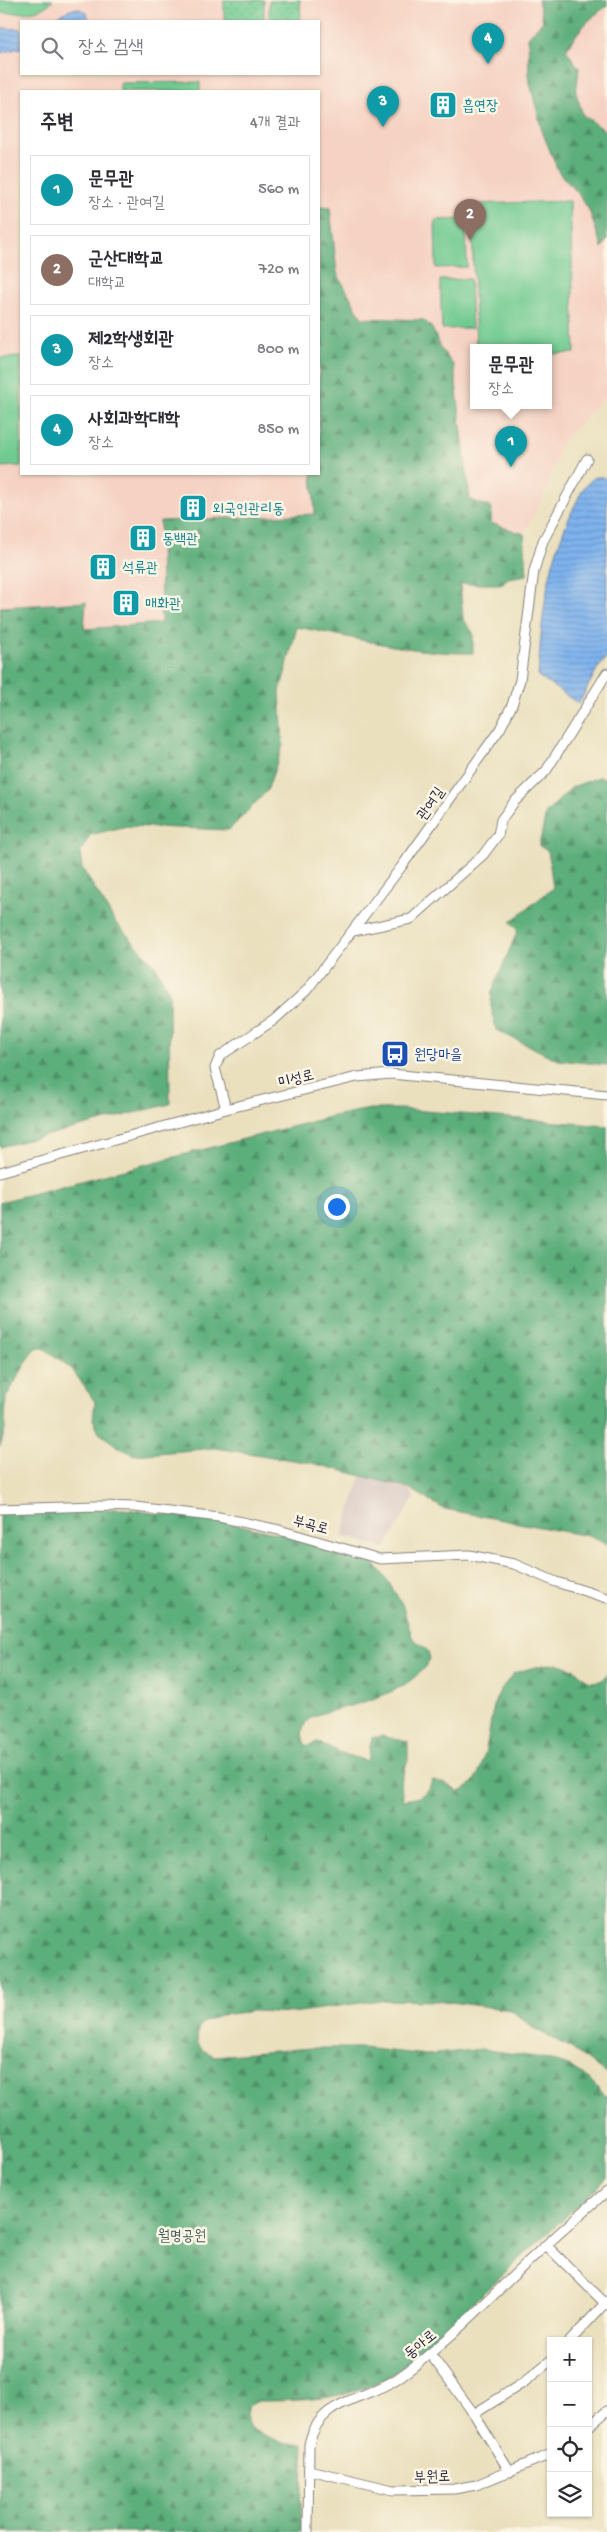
<!DOCTYPE html>
<html lang="ko">
<head>
<meta charset="utf-8">
<style>
	:root { --surface:#fff; --page:#f2f2f3; --text:#2b2b33; --muted:#7c7c81; --line:#e1e1e2; --accent:#0f766e }
	body { margin:0; font-family:"Gochi Hand","Poor Story",sans-serif; background:var(--page); color:var(--text) }
	.controls { position:absolute; right:15px; bottom:15px; display:grid; overflow:hidden; border-radius:0px; box-shadow:0 1px 4px #0004 }
	.controls button { width:45px; height:45px; display:grid; place-items:center; padding:0; border:0; border-bottom:1px solid var(--line); background:var(--surface); color:var(--text); font:25px sans-serif }
	.you { position:absolute; left:336px; top:1206px; width:18px; height:18px; margin:-12px; border:4px solid #fff; border-radius:50%; background:#1a73e8; box-shadow:0 0 0 8px #1a73e833 }
	.badge { display:grid; place-items:center; width:32px; height:32px; border-radius:50%; background:var(--accent); color:#fff; font-size:16px; font-weight:700 }
	.pin { position:absolute; translate:-50% -41px; filter:drop-shadow(0 1px 2px #0008) }
	.pin::after { content:''; position:absolute; top:26px; width:18px; height:15px; background:inherit; clip-path:polygon(0 0,100% 0,50% 100%) }
	.popup { position:absolute; left:470px; top:344px; width:82px; height:65px; box-sizing:border-box; display:grid; place-content:center; border-radius:0px; background:var(--surface); filter:drop-shadow(0 1px 4px #0005); font-size:16px; white-space:nowrap; color:var(--muted) }
	.popup b { font-size:19px; color:var(--text) }
	.popup::after { content:''; position:absolute; left:50%; top:100%; margin-left:-10px; border:10px solid transparent; border-top-color:var(--surface) }
	.list { margin:0; padding:0; list-style:none }
	h2 { display:flex; justify-content:space-between; align-items:center; height:65px; margin:0; padding:0 20px; font-size:21px }
	h2 small { font-size:16px; font-weight:400; color:var(--muted) }
	.list li { display:grid; grid-template-columns:32px 1fr auto; gap:15px; align-items:center; box-sizing:border-box; height:70px; margin:0 10px 10px; padding:0 10px; border:1px solid var(--line); border-radius:0px }
	.list b { display:block; font-size:19px; white-space:nowrap }
	.list p { margin:0; font-size:16px; white-space:nowrap; color:var(--muted) }
	.list em { font-size:16px; font-style:normal; color:var(--muted) }
	.icon { flex:none; width:28px; height:28px; fill:none; stroke:currentColor; stroke-width:2; stroke-linecap:round; stroke-linejoin:round }
	.map { position:relative; flex:none; width:607px; height:2532px; overflow:hidden }
	.search { position:absolute; background:var(--surface); box-shadow:0 1px 4px #0004; left:20px; top:20px; width:300px; height:55px; display:flex; align-items:center; gap:12px; box-sizing:border-box; padding:0 18px; border-radius:0px; color:var(--muted); font-size:19px }
	.panel { position:absolute; background:var(--surface); box-shadow:0 1px 4px #0004; left:20px; top:90px; width:300px; height:385px; border-radius:0px }
	.map>svg:first-child { display:block }
	.built { fill:#f5d2c3; fill-rule:evenodd }
	.industrial { fill:#d1bfbd }
	.grass { fill:#70ca90; stroke:#497666 }
	.forest { fill:url(#forest-firs); stroke:#3f685a }
	.park { fill:url(#park-dots); stroke:#497666 }
	.water { fill:url(#water-rules); stroke:#506a94 }
	.lines { fill:none; stroke-linecap:round; stroke-linejoin:round }
	.minor-casing { stroke:#86817c; stroke-width:11 }
	.minor { stroke:#fff; stroke-width:9 }
	.labels { text-anchor:middle; stroke-width:5; stroke-linejoin:round; paint-order:stroke }
	.culture-label { font-size:15px; fill:#0d838f; stroke:#fcf5e5; text-anchor:start }
	.street-label { font-size:15px; fill:#22223b; stroke:#fcf5e5 }
	.transit-label { font-size:15px; fill:#164399; stroke:#fcf5e5; text-anchor:start }
	.park-label { font-size:15px; fill:#3d5d59; stroke:#fcf5e5 }
</style>
</head>
<body>
<div class="map">
<svg width="607" height="2532" viewBox="0 0 607 2532">
	<defs>
		<pattern id="forest-firs" width="22" height="20" patternUnits="userSpaceOnUse" patternTransform="scale(1.25)"><rect width="22" height="20" fill="#5cae7a"/><path d="M5 1l3.5 6h-7zM16 11l3.5 6h-7z" fill="#4c8d65"/></pattern>
		<pattern id="park-dots" width="8" height="8" patternUnits="userSpaceOnUse" patternTransform="scale(1.25)"><rect width="8" height="8" fill="#70ca90"/><path d="M2 2h.1M6 6h.1" fill="none" stroke="#61ad7d" stroke-width="1.8" stroke-linecap="round"/></pattern>
		<pattern id="water-rules" width="6" height="5" patternUnits="userSpaceOnUse" patternTransform="scale(1.25)"><rect width="6" height="5" fill="#7fb3ed"/><path d="M0 2.5h6" fill="none" stroke="#6891c1"/></pattern>
	</defs>
	<rect width="100%" height="100%" fill="#fcf5e5"/>
	<filter id="ink" filterUnits="userSpaceOnUse"><feTurbulence type="fractalNoise" baseFrequency=".02" numOctaves="2"/><feDisplacementMap in="SourceGraphic" scale="10" xChannelSelector="R" yChannelSelector="G"/><feConvolveMatrix kernelMatrix="1 2 1 2 8 2 1 2 1" color-interpolation-filters="sRGB"/></filter>
	<filter id="wash" filterUnits="userSpaceOnUse"><feTurbulence type="fractalNoise" baseFrequency=".0096" numOctaves="4" result="noise"/><feDisplacementMap in="SourceGraphic" scale="20" xChannelSelector="R" yChannelSelector="G"/><feGaussianBlur stdDeviation="1.12" result="paint"/><feColorMatrix in="noise" values="0 0 0 0 0 0 0 0 0 0 0 0 0 0 0 0 0 1.4 0 .05"/><feComposite in="paint" operator="in"/></filter>
	<g filter="url(#wash)">
		<rect width="100%" height="100%" fill="#eae0be"/>
		<path class="built" d="M 0,0 L 607,0 L 607,394 L 562,442 L 544,495 L 524,534 L 491,523 L 470,500 L 454,366 L 441,349 L 432,328 L 424,320 L 362,318 L 337,273 L 330,207 L 319,207 L 319,91 L 21,91 L 21,474 L 312,474 L 315,514 L 160,521 L 162,623 L 84,629 L 85,602 L 0,607 ZM 21,21 L 319,21 L 319,74 L 21,74 ZM 474,348 L 548,348 L 548,406 L 474,406 Z"/>
		<polygon class="industrial" points="361,1476 409,1488 414,1497 385,1548 342,1536"/>
		<g class="grass">
			<path d="M 0,0 L 53,0 C 40,15 18,13 0,13 Z"/>
			<polygon points="200,82 200,91 120,91 120,83"/>
			<polygon points="570,201 575,353 549,354 548,348 476,348 471,204"/>
			<polygon points="466,219 467,267 436,268 435,220"/>
			<polygon points="470,279 472,328 442,329 440,280"/>
			<polygon points="21,357 21,466 0,467 0,358"/>
		</g>
		<g class="forest">
			<path d="M 538,0 L 607,0 L 607,6 C 589,18 577,32 566,50 L 579,68 L 576,93 L 583,115 L 607,132 L 607,239 L 602,248 L 589,210 L 577,192 L 559,173 L 542,131 L 529,79 L 528,37 L 543,21 Z"/>
			<path d="M 319,207 L 330,207 L 337,273 L 362,318 L 424,320 L 432,328 L 441,349 L 454,366 L 470,500 L 492,508 L 491,523 L 524,534 L 527,575 L 508,578 L 502,584 L 460,584 L 463,618 L 473,633 L 473,653 C 412,654 357,638 297,627 L 280,692 L 283,745 L 267,791 L 229,830 L 127,826 L 90,835 L 80,852 L 82,868 L 116,923 L 154,964 L 169,992 L 170,1104 L 0,1147 L 0,1102 L 3,1100 L 0,1098 L 0,607 L 86,602 L 84,629 L 161,623 L 160,521 L 315,514 L 312,474 L 319,474 Z"/>
			<polygon points="599,777 607,779 607,1065 558,1060 496,1030 491,1006 492,991 518,930 510,922 553,888 548,851 539,846 546,813 572,787"/>
			<polygon points="370,1109 400,1109 607,1126 607,1544 588,1536 444,1509 409,1488 312,1463 215,1448 135,1455 120,1448 99,1433 93,1419 95,1402 72,1369 44,1348 35,1348 6,1397 5,1430 0,1447 0,1202 333,1116"/>
			<path d="M 124,1509 L 235,1524 L 302,1539 L 369,1558 L 384,1575 L 402,1604 L 412,1637 L 428,1651 L 430,1659 C 413,1690 368,1701 336,1710 C 327,1712 314,1714 307,1721 C 301,1728 301,1738 306,1746 L 318,1742 L 344,1754 L 367,1761 L 372,1738 L 381,1736 L 408,1742 L 408,1759 L 400,1785 L 404,1800 C 421,1797 427,1797 432,1780 L 446,1784 L 459,1792 C 489,1783 487,1726 495,1702 C 498,1691 507,1682 514,1673 C 547,1664 563,1655 589,1682 L 601,1681 L 607,1674 L 607,2074 L 571,2048 L 533,2028 L 511,2010 L 443,2001 L 380,2000 L 293,2013 L 253,2011 L 221,2015 L 202,2023 L 198,2030 L 197,2042 L 202,2050 L 215,2056 L 311,2048 L 363,2048 L 427,2055 L 482,2049 L 548,2059 L 571,2067 L 589,2079 L 607,2097 L 607,2178 L 414,2357 C 405,2364 395,2374 384,2380 C 345,2400 298,2401 256,2401 C 243,2407 245,2418 250,2429 L 283,2443 L 304,2443 L 300,2532 L 0,2532 L 0,1511 Z"/>
		</g>
		<g class="park">
			<rect x="224" y="0" width="40" height="21"/>
			<polygon points="300,0 301,21 269,21 269,1"/>
		</g>
		<g class="water">
			<path d="M 78,8 L 87,13 L 89,21 L 47,21 C 59,17 65,10 78,8 Z"/>
			<polygon points="0,28 21,29 21,48 0,53"/>
			<path d="M 596,477 L 603,477 L 607,481 L 607,657 L 597,669 L 579,704 L 538,676 C 542,614 546,565 574,507 C 580,495 584,483 596,477 Z"/>
		</g>
	</g>
	<g filter="url(#ink)">
		<g class="lines">
			<defs>
				<g id="minor">
					<polyline points="353,931 411,919 483,855 498,835 501,820 514,802 546,771 607,673"/>
					<polyline points="226,1109 215,1068 220,1056 274,1020 306,991 402,866 500,729 512,705 520,680 534,571 543,541 587,459"/>
					<polyline points="0,1172 226,1109 357,1077 391,1074 607,1095"/>
					<polyline points="0,1509 97,1506 135,1507 219,1517 279,1530 380,1559 469,1555 514,1564 556,1582 607,1598"/>
					<polyline points="546,2245 607,2305"/>
					<polyline points="570,2341 607,2301"/>
					<polyline points="431,2355 474,2414 510,2472"/>
					<polyline points="474,2414 523,2383 551,2360"/>
					<polyline points="588,2427 607,2411"/>
					<polyline points="309,2470 393,2490 454,2489 476,2485 551,2454"/>
					<path d="M 308,2532 L 309,2445 C 318,2398 365,2401 398,2378 C 441,2348 477,2311 514,2275 C 544,2246 576,2218 607,2191"/>
				</g>
			</defs>
			<use href="#minor" class="minor-casing"/>
			<use href="#minor" class="minor"/>
		</g>
	</g>
	<defs>
		<symbol id="building-square" viewBox="-11 -11 22 22"><rect x="-9" y="-9" width="18" height="18" rx="4" fill="#0f9aa8" stroke="#fcf5e5"/><path d="M-4-6H4V6H1V3H-1V6H-4ZM-2.5-4.3h1.7v1.8h-1.7ZM.8-4.3h1.7v1.8H.8ZM-2.5-1h1.7V.8h-1.7ZM.8-1h1.7V.8H.8Z" fill="#fff"/></symbol>
		<symbol id="bus-square" viewBox="-11 -11 22 22"><rect x="-9" y="-9" width="18" height="18" rx="4" fill="#1a4fb4" stroke="#fcf5e5"/><path d="M-5-6H5V4H4V6H2V4H-2V6H-4V4H-5ZM-3.5-4V0h7V-4ZM-3.5 1.2v1.5H-2V1.2ZM2 1.2v1.5H3.5V1.2Z" fill="#fff"/></symbol>
	</defs>
	<g fill-rule="evenodd">
		<use href="#building-square" x="427" y="89" width="32" height="32"/>
		<use href="#building-square" x="177" y="492" width="32" height="32"/>
		<use href="#building-square" x="127" y="522" width="32" height="32"/>
		<use href="#building-square" x="87" y="551" width="32" height="32"/>
		<use href="#building-square" x="110" y="587" width="32" height="32"/>
		<use href="#bus-square" x="379" y="1038" width="32" height="32"/>
	</g>
	<g class="labels">
		<g class="culture-label">
			<text x="462" y="110">흡연장</text>
			<text x="212" y="513">외국인관리동</text>
			<text x="162" y="543">동백관</text>
			<text x="122" y="572">석류관</text>
			<text x="145" y="608">매화관</text>
		</g>
		<g class="street-label">
			<text transform="translate(430 803) rotate(-55)" y="5">관여길</text>
			<text transform="translate(296 1078) rotate(-14)" y="5">미성로</text>
			<text transform="translate(311 1524) rotate(15)" y="5">부곡로</text>
			<text transform="translate(420 2344) rotate(-39)" y="5">동아로</text>
			<text transform="translate(432 2476) rotate(-2)" y="5">부원로</text>
		</g>
		<g class="transit-label">
			<text x="414" y="1059">원당마을</text>
		</g>
		<g class="park-label">
			<text x="182" y="2240">월명공원</text>
		</g>
	</g>
</svg>
<div class="controls">
<button>+</button>
<button>−</button>
<button><svg class="icon" aria-label="locate" viewBox="0 0 24 24"><circle cx="12" cy="12" r="6"/><path d="M12 2v4M12 18v4M2 12h4M18 12h4"/></svg></button>
<button><svg class="icon" aria-label="layers" viewBox="0 0 24 24"><path d="M12 4l9 5-9 5-9-5zM3 14l9 5 9-5"/></svg></button>
</div>
<div class="you"></div>
<div class="pin badge" style="left:511px;top:467px;background:#0f9aa8">1</div>
<div class="popup"><b>문무관</b>장소</div>
<div class="pin badge" style="left:470px;top:240px;background:#8d6e63">2</div>
<div class="pin badge" style="left:383px;top:127px;background:#0f9aa8">3</div>
<div class="pin badge" style="left:488px;top:64px;background:#0f9aa8">4</div>
<div class="search"><svg class="icon" aria-label="search" viewBox="0 0 24 24"><circle cx="10" cy="10" r="6"/><path d="M15 15l6 6"/></svg>장소 검색</div>
<section class="panel">
<h2>주변<small>4개 결과</small></h2>
<ul class="list">
<li><span class="badge" style="background:#0f9aa8">1</span><div><b>문무관</b><p>장소 · 관여길</p></div><em>560 m</em></li>
<li><span class="badge" style="background:#8d6e63">2</span><div><b>군산대학교</b><p>대학교</p></div><em>720 m</em></li>
<li><span class="badge" style="background:#0f9aa8">3</span><div><b>제2학생회관</b><p>장소</p></div><em>800 m</em></li>
<li><span class="badge" style="background:#0f9aa8">4</span><div><b>사회과학대학</b><p>장소</p></div><em>850 m</em></li>
</ul>
</section>
</div>
</body>
</html>
